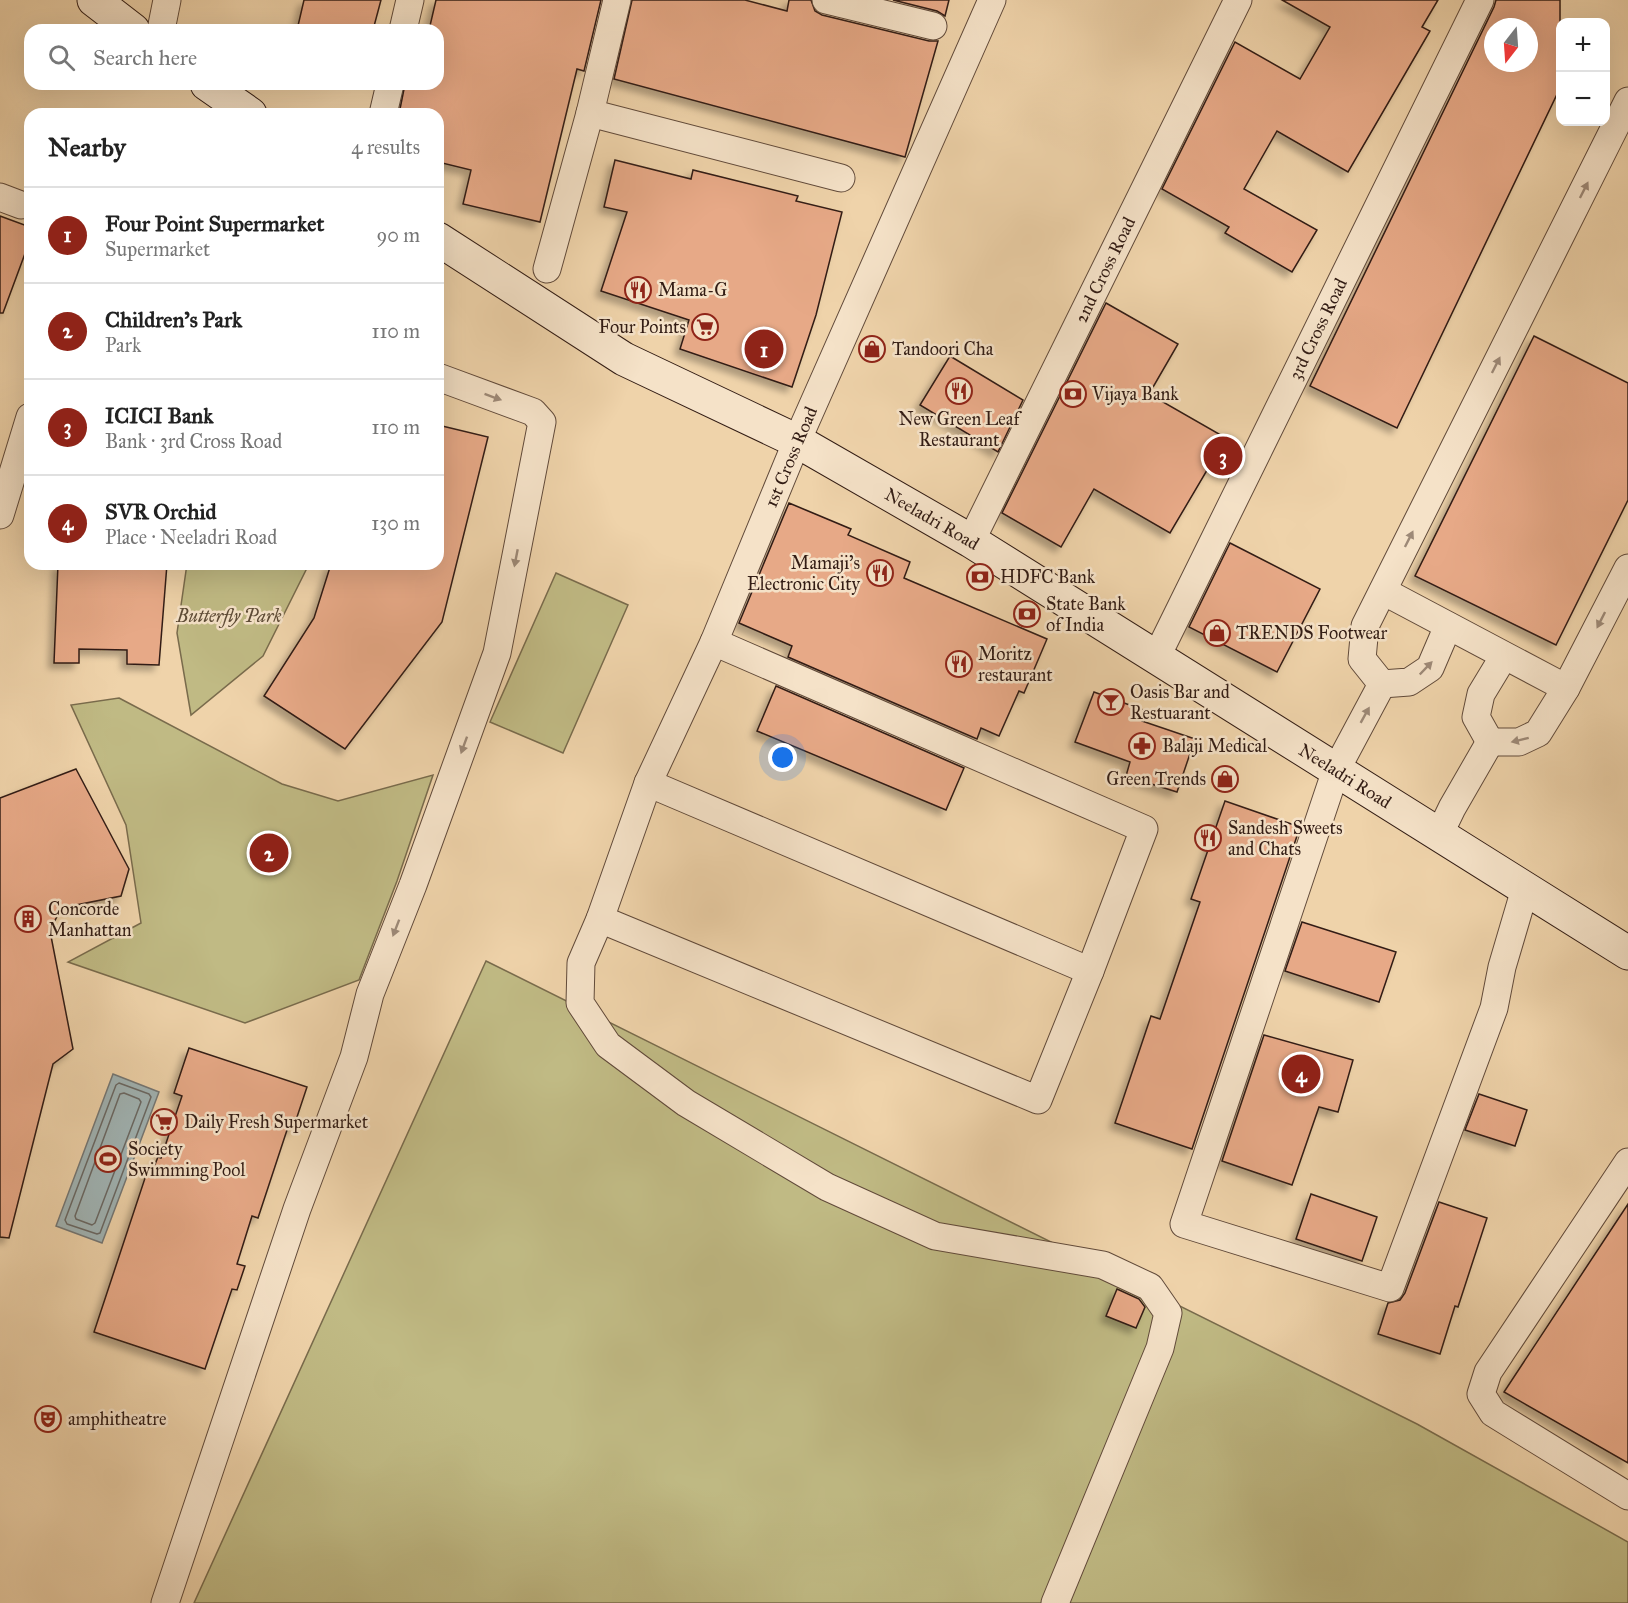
<!DOCTYPE html>
<html lang="en">
<head>
<meta charset="utf-8">
<style>
	:root { --surface:#fff; --page:#f2f2f2; --text:#222; --muted:#767676; --line:#e0e0e0; --accent:#8f2418 }
	body { margin:0; font-family:"IM FELL Great Primer",serif; background:var(--page); color:var(--text) }
	.controls { position:absolute; right:18px; top:18px; display:grid; overflow:hidden; border-radius:12px; box-shadow:0 6px 24px #0002 }
	.controls button { width:54px; height:54px; display:grid; place-items:center; padding:0; border:0; border-bottom:2px solid var(--line); background:var(--surface); color:var(--text); font:30px sans-serif }
	.compass { position:absolute; left:1484px; top:18px; width:54px; height:54px; border-radius:50%; background:var(--surface); box-shadow:0 6px 24px #0002; rotate:197deg }
	.you { position:absolute; left:783px; top:758px; width:21px; height:21px; margin:-15px; border:4px solid #fff; border-radius:50%; background:#1a73e8; box-shadow:0 0 0 9px #1a73e833 }
	.badge { display:grid; place-items:center; width:39px; height:39px; border-radius:50%; background:var(--accent); color:#fff; font-size:20px; font-weight:700 }
	.pin { position:absolute; translate:-50% -50%; border:3px solid #fff; box-shadow:0 2px 6px #0006 }
	.list { margin:0; padding:0; list-style:none }
	h2 { display:flex; justify-content:space-between; align-items:center; height:78px; margin:0; padding:0 24px; font-size:26px }
	h2 small { font-size:20px; font-weight:400; color:var(--muted) }
	.list li { display:grid; grid-template-columns:39px 1fr auto; gap:18px; align-items:center; box-sizing:border-box; height:96px; padding:0 24px; border-top:2px solid var(--line) }
	.list b { display:block; font-size:22px; white-space:nowrap }
	.list p { margin:0; font-size:20px; white-space:nowrap; color:var(--muted) }
	.list em { font-size:20px; font-style:normal; color:var(--muted) }
	.icon { flex:none; width:33px; height:33px; fill:none; stroke:currentColor; stroke-width:2; stroke-linecap:round; stroke-linejoin:round }
	.map { position:relative; flex:none; width:1628px; height:1603px; overflow:hidden }
	.search { position:absolute; background:var(--surface); box-shadow:0 6px 24px #0002; left:24px; top:24px; width:420px; height:66px; display:flex; align-items:center; gap:15px; box-sizing:border-box; padding:0 21px; border-radius:18px; color:var(--muted); font-size:22px }
	.panel { position:absolute; background:var(--surface); box-shadow:0 6px 24px #0002; left:24px; top:108px; width:420px; height:462px; border-radius:18px }
	.map>svg:first-child { display:block }
	.green { fill:#c0ba84; stroke:#796b4c; stroke-width:1.5 }
	.water { fill:#a0b4b5; stroke:#747775; stroke-width:1.5 }
	.lines { fill:none; stroke-linecap:round; stroke-linejoin:round }
	.shore { stroke:#696864; stroke-width:1.5 }
	.building { fill:#e7a987; stroke:#321c14; stroke-width:1.5; fill-rule:evenodd; filter:url(#shadow) }
	.minor-casing { stroke:#614a3a; stroke-width:29 }
	.secondary-casing { stroke:#321c14; stroke-width:35 }
	.minor { stroke:#f5e2c8; stroke-width:27 }
	.secondary { stroke:#f5e2c8; stroke-width:33 }
	.oneway { fill:#9d8977 }
	.labels { text-anchor:middle; stroke-width:5; stroke-linejoin:round; paint-order:stroke }
	.street-label { font-size:18px; fill:#321c14; stroke:#f5e2c8 }
	.poi-label { font-size:18px; fill:#321c14; stroke:#f5e2c8; text-anchor:start }
	.park-label { font-size:18px; font-style:italic; fill:#5d4b36; stroke:#f5e2c8 }
</style>
</head>
<body>
<div class="map">
<svg width="1628" height="1603" viewBox="0 0 1628 1603">
	<defs>
		<filter id="shadow"><feDropShadow dx="-5.5" dy="5.5" stdDeviation="3" flood-color="#0004"/></filter>
	</defs>
	<rect width="100%" height="100%" fill="#efd3aa"/>
	<filter id="stains"><feTurbulence type="fractalNoise" baseFrequency=".00333" numOctaves="4"/><feColorMatrix values="0 0 0 0 .2 0 0 0 0 .09 0 0 0 0 .02 0 0 0 .5 -.17"/></filter>
	<radialGradient id="worn" r=".72"><stop offset=".6" stop-color="#630" stop-opacity="0"/><stop offset="1" stop-color="#630" stop-opacity=".3"/></radialGradient>
	<g class="green">
		<polygon points="187,564 309,564 263,656 191,715 177,633"/>
		<polygon points="556,573 628,605 563,753 490,722"/>
		<polygon points="119,698 282,784 338,801 433,775 397,881 359,980 245,1023 68,962 141,923 126,825 71,705"/>
		<polygon points="486,961 1417,1424 1628,1542 1628,1603 194,1603"/>
	</g>
	<polygon class="water" points="113,1074 159,1092 102,1243 56,1226"/>
	<g class="lines">
		<g class="shore">
			<polygon points="119,1083 149,1094 151,1097 100,1233 97,1234 67,1224 65,1220 116,1085"/>
			<polygon points="124,1093 139,1099 141,1102 95,1223 92,1225 76,1219 75,1216 120,1094"/>
		</g>
	</g>
	<g class="building">
		<polygon points="304,0 381,0 373,30 297,30"/>
		<polygon points="436,0 601,0 584,71 577,69 540,222 463,204 471,170 438,162 438,114 399,114 405,84 438,84 438,30 429,30"/>
		<polygon points="632,0 745,0 787,11 789,0 811,0 815,11 822,15 929,41 938,41 905,157 614,79"/>
		<polygon points="893,0 949,0 945,16 937,11"/>
		<polygon points="1282,0 1438,0 1422,27 1430,31 1348,172 1277,131 1244,189 1317,230 1292,272 1225,233 1229,227 1162,189 1235,42 1300,79 1330,27"/>
		<path d="M 1496,0 L 1560,0 L 1560,88 L 1397,428 L 1310,386 L 1494,7 ZM 1493,27 L 1529,27 L 1529,63 L 1493,63 Z"/>
		<polygon points="615,160 691,179 693,170 798,196 796,201 842,212 816,315 792,387 680,349 689,320 601,291 627,212 604,207"/>
		<polygon points="0,216 30,227 30,240 3,313 0,313"/>
		<polygon points="1106,303 1178,344 1149,394 1226,438 1170,533 1094,489 1061,547 1002,513"/>
		<polygon points="1534,336 1628,383 1628,500 1556,645 1415,576"/>
		<polygon points="950,356 1023,400 998,452 920,405"/>
		<polygon points="438,425 488,437 442,622 345,749 264,696 314,618 331,564 438,564"/>
		<polygon points="789,503 851,529 848,535 910,562 904,578 1047,639 1024,693 1019,691 999,736 981,728 977,739 788,657 792,646 739,623"/>
		<polygon points="1230,543 1320,589 1277,672 1189,627"/>
		<polygon points="58,564 167,564 159,665 127,664 127,650 79,649 79,663 54,663"/>
		<polygon points="776,686 964,768 946,810 757,731"/>
		<polygon points="1094,692 1146,711 1142,721 1195,739 1177,792 1126,776 1130,762 1075,742"/>
		<polygon points="76,769 129,869 121,896 61,908 50,931 73,1049 53,1064 9,1238 0,1237 0,798"/>
		<polygon points="1225,801 1300,827 1192,1149 1115,1123 1151,1016 1160,1019 1200,902 1191,899"/>
		<polygon points="1302,922 1396,952 1379,1002 1285,971"/>
		<polygon points="1264,1035 1353,1060 1338,1112 1319,1107 1292,1185 1222,1161"/>
		<polygon points="189,1048 307,1087 293,1129 288,1127 258,1218 252,1216 237,1264 245,1266 237,1290 232,1289 205,1369 94,1332 149,1166 154,1167 158,1157 161,1158 182,1096 174,1093"/>
		<polygon points="1479,1094 1527,1110 1515,1146 1465,1130"/>
		<polygon points="1311,1194 1377,1217 1362,1261 1296,1239"/>
		<polygon points="1439,1202 1487,1218 1458,1307 1455,1306 1440,1354 1378,1334 1388,1303 1400,1300 1405,1293"/>
		<polygon points="1628,1204 1628,1463 1504,1392"/>
		<polygon points="1117,1289 1139,1299 1145,1307 1136,1328 1106,1316"/>
	</g>
	<g class="lines">
		<defs>
			<g id="minor">
				<polyline points="826,0 933,26"/>
				<polyline points="992,0 797,441 714,642 648,783 600,919 581,963 580,1003 608,1045 686,1103 827,1187 935,1236 1103,1265 1150,1287 1168,1313 1160,1348 1055,1603"/>
				<polyline points="161,30 167,0"/>
				<polyline points="403,30 410,0"/>
				<polyline points="590,113 841,178"/>
				<polyline points="383,114 390,84"/>
				<polyline points="0,197 21,205"/>
				<polyline points="547,269 590,113 617,0"/>
				<polyline points="0,515 30,417"/>
				<polyline points="971,541 1238,0"/>
				<polyline points="1383,591 1566,688"/>
				<polyline points="1156,658 1480,0"/>
				<polyline points="1382,684 1336,770 1184,1224 1390,1288 1494,1008 1502,967 1525,889"/>
				<polyline points="1382,684 1362,659 1365,626 1628,101"/>
				<polyline points="1382,684 1409,682 1430,668 1448,626"/>
				<polyline points="1490,742 1519,742 1538,733 1566,688 1628,568"/>
				<polyline points="1490,742 1476,717 1481,694 1504,656"/>
				<polyline points="648,783 1090,971"/>
				<polyline points="1439,835 1452,808 1490,742"/>
				<polyline points="600,919 1038,1100 1090,971 1144,829 714,642"/>
				<polyline points="1628,1162 1488,1372 1481,1394 1493,1413 1628,1496"/>
				<polyline points="165,1603 297,1209 354,1057 370,994 413,885 497,653 542,422 533,412 438,377"/>
			</g>
			<g id="secondary">
				<polyline points="94,0 133,30"/>
				<polyline points="207,84 250,114"/>
				<polyline points="438,239 624,359 797,441 971,541 1628,953"/>
			</g>
		</defs>
		<use href="#minor" class="minor-casing"/>
		<use href="#secondary" class="secondary-casing"/>
		<use href="#minor" class="minor"/>
		<use href="#secondary" class="secondary"/>
	</g>
	<defs><path id="oneway-solid" d="M-6-.8H1V-3.2L6.5 0L1 3.2V.8H-6Z" transform="scale(1.5)"/></defs>
	<g class="oneway">
		<use href="#oneway-solid" transform="translate(1584 190) rotate(-63)"/>
		<use href="#oneway-solid" transform="translate(1496 365) rotate(-63)"/>
		<use href="#oneway-solid" transform="translate(493 397) rotate(20)"/>
		<use href="#oneway-solid" transform="translate(1409 539) rotate(-63)"/>
		<use href="#oneway-solid" transform="translate(516 558) rotate(101)"/>
		<use href="#oneway-solid" transform="translate(1601 620) rotate(117)"/>
		<use href="#oneway-solid" transform="translate(1426 668) rotate(-46)"/>
		<use href="#oneway-solid" transform="translate(1365 715) rotate(-61)"/>
		<use href="#oneway-solid" transform="translate(1520 740) rotate(166)"/>
		<use href="#oneway-solid" transform="translate(464 745) rotate(110)"/>
		<use href="#oneway-solid" transform="translate(396 928) rotate(111)"/>
	</g>
	<defs>
		<symbol id="restaurant-ring" viewBox="-11 -11 22 22"><circle r="9.5" fill="#f5e2c8" stroke="#8f2418" stroke-width="1.5"/><path d="M-5-6h1v4h1v-4h1v4h1v-4h1v5L-1.5 .5V6h-2V.5L-5-1ZM5-6V6H3V1.5H1.5Q1.5-4 5-6Z" fill="#8f2418"/></symbol>
		<symbol id="supermarket-ring" viewBox="-11 -11 22 22"><circle r="9.5" fill="#f5e2c8" stroke="#8f2418" stroke-width="1.5"/><path d="M-6-5.5h2.5l.6 2H6L4.5 2H-2.5L-4.4-4H-6ZM-1.5 3.2a1.3 1.3 0 1 0 .1 0ZM3 3.2a1.3 1.3 0 1 0 .1 0Z" fill="#8f2418"/></symbol>
		<symbol id="shop-ring" viewBox="-11 -11 22 22"><circle r="9.5" fill="#f5e2c8" stroke="#8f2418" stroke-width="1.5"/><path d="M-5-2.5h2.3a2.7 3.5 0 0 1 5.4 0H5L5.5 6h-11ZM-1.5-2.5h3a1.5 2.3 0 0 0-3 0Z" fill="#8f2418"/></symbol>
		<symbol id="bank-ring" viewBox="-11 -11 22 22"><circle r="9.5" fill="#f5e2c8" stroke="#8f2418" stroke-width="1.5"/><path d="M-6-4H6V4H-6ZM0-2.3a2.3 2.3 0 1 0 0 4.6a2.3 2.3 0 1 0 0-4.6Z" fill="#8f2418"/></symbol>
		<symbol id="bar-ring" viewBox="-11 -11 22 22"><circle r="9.5" fill="#f5e2c8" stroke="#8f2418" stroke-width="1.5"/><path d="M-6-5H6L.8 .8V4.5H3.5V6h-7V4.5H-.8V.8Z" fill="#8f2418"/></symbol>
		<symbol id="pharmacy-ring" viewBox="-11 -11 22 22"><circle r="9.5" fill="#f5e2c8" stroke="#8f2418" stroke-width="1.5"/><path d="M-2-6h4v4h4v4h-4v4h-4v-4h-4v-4h4Z" fill="#8f2418"/></symbol>
		<symbol id="building-ring" viewBox="-11 -11 22 22"><circle r="9.5" fill="#f5e2c8" stroke="#8f2418" stroke-width="1.5"/><path d="M-4-6H4V6H1V3H-1V6H-4ZM-2.5-4.3h1.7v1.8h-1.7ZM.8-4.3h1.7v1.8H.8ZM-2.5-1h1.7V.8h-1.7ZM.8-1h1.7V.8H.8Z" fill="#8f2418"/></symbol>
		<symbol id="stadium-ring" viewBox="-11 -11 22 22"><circle r="9.5" fill="#f5e2c8" stroke="#8f2418" stroke-width="1.5"/><path d="M0-5a6.5 5 0 1 0 0 10a6.5 5 0 1 0 0-10ZM-3.5-1.8h7v3.6h-7Z" fill="#8f2418"/></symbol>
		<symbol id="theatre-ring" viewBox="-11 -11 22 22"><circle r="9.5" fill="#f5e2c8" stroke="#8f2418" stroke-width="1.5"/><path d="M-5-5.5Q0-4 5-5.5V0Q5 5 0 6Q-5 5-5 0ZM-3.3-2.5H-1v1.5H-3.3ZM1-2.5H3.3v1.5H1ZM-2.8 1Q0 5.5 2.8 1Z" fill="#8f2418"/></symbol>
	</defs>
	<g fill-rule="evenodd">
		<use href="#restaurant-ring" x="623" y="275" width="30" height="30"/>
		<use href="#supermarket-ring" x="690" y="312" width="30" height="30"/>
		<use href="#shop-ring" x="857" y="334" width="30" height="30"/>
		<use href="#restaurant-ring" x="944" y="376" width="30" height="30"/>
		<use href="#bank-ring" x="1058" y="379" width="30" height="30"/>
		<use href="#restaurant-ring" x="865" y="558" width="30" height="30"/>
		<use href="#bank-ring" x="965" y="562" width="30" height="30"/>
		<use href="#bank-ring" x="1012" y="599" width="30" height="30"/>
		<use href="#shop-ring" x="1202" y="618" width="30" height="30"/>
		<use href="#restaurant-ring" x="944" y="649" width="30" height="30"/>
		<use href="#bar-ring" x="1096" y="687" width="30" height="30"/>
		<use href="#pharmacy-ring" x="1127" y="731" width="30" height="30"/>
		<use href="#shop-ring" x="1210" y="764" width="30" height="30"/>
		<use href="#restaurant-ring" x="1193" y="823" width="30" height="30"/>
		<use href="#building-ring" x="13" y="904" width="30" height="30"/>
		<use href="#supermarket-ring" x="149" y="1107" width="30" height="30"/>
		<use href="#stadium-ring" x="93" y="1144" width="30" height="30"/>
		<use href="#theatre-ring" x="33" y="1404" width="30" height="30"/>
	</g>
	<g class="labels">
		<g class="street-label">
			<text transform="translate(1105 270) rotate(-64)" y="6">2nd Cross Road</text>
			<text transform="translate(1318 329) rotate(-64)" y="6">3rd Cross Road</text>
			<text transform="translate(791 457) rotate(-67)" y="6">1st Cross Road</text>
			<text transform="translate(932 519) rotate(30)" y="6">Neeladri Road</text>
			<text transform="translate(1345 776) rotate(32)" y="6">Neeladri Road</text>
		</g>
		<g class="poi-label">
			<text x="658" y="296">Mama-G</text>
			<text x="686" y="333" text-anchor="end">Four Points</text>
			<text x="892" y="355">Tandoori Cha</text>
			<text x="1092" y="400">Vijaya Bank</text>
			<text x="959" y="425" text-anchor="middle">New Green Leaf<tspan x="959" dy="21">Restaurant</tspan></text>
			<text x="860" y="569" text-anchor="end">Mamaji's<tspan x="860" dy="21">Electronic City</tspan></text>
			<text x="1000" y="583">HDFC Bank</text>
			<text x="1046" y="610">State Bank<tspan x="1046" dy="21">of India</tspan></text>
			<text x="1236" y="639">TRENDS Footwear</text>
			<text x="978" y="660">Moritz<tspan x="978" dy="21">restaurant</tspan></text>
			<text x="1130" y="698">Oasis Bar and<tspan x="1130" dy="21">Restuarant</tspan></text>
			<text x="1162" y="752">Balaji Medical</text>
			<text x="1206" y="785" text-anchor="end">Green Trends</text>
			<text x="1228" y="834">Sandesh Sweets<tspan x="1228" dy="21">and Chats</tspan></text>
			<text x="48" y="915">Concorde<tspan x="48" dy="21">Manhattan</tspan></text>
			<text x="184" y="1128">Daily Fresh Supermarket</text>
			<text x="128" y="1155">Society<tspan x="128" dy="21">Swimming Pool</tspan></text>
			<text x="68" y="1425">amphitheatre</text>
		</g>
		<g class="park-label">
			<text x="229" y="622">Butterfly Park</text>
		</g>
	</g>
	<rect width="100%" height="100%" filter="url(#stains)"/>
	<rect width="100%" height="100%" fill="url(#worn)"/>
</svg>
<div class="controls">
<button>+</button>
<button>−</button>
</div>
<svg class="compass" viewBox="-18 -18 36 36"><path d="M0-13l5 13h-10z" fill="#e53935"/><path d="M0 13l5-13h-10z" fill="#767676"/></svg>
<div class="you"></div>
<div class="pin badge" style="left:764px;top:349px">1</div>
<div class="pin badge" style="left:269px;top:853px">2</div>
<div class="pin badge" style="left:1223px;top:456px">3</div>
<div class="pin badge" style="left:1301px;top:1074px">4</div>
<div class="search"><svg class="icon" aria-label="search" viewBox="0 0 24 24"><circle cx="10" cy="10" r="6"/><path d="M15 15l6 6"/></svg>Search here</div>
<section class="panel">
<h2>Nearby<small>4 results</small></h2>
<ul class="list">
<li><span class="badge">1</span><div><b>Four Point Supermarket</b><p>Supermarket</p></div><em>90 m</em></li>
<li><span class="badge">2</span><div><b>Children's Park</b><p>Park</p></div><em>110 m</em></li>
<li><span class="badge">3</span><div><b>ICICI Bank</b><p>Bank · 3rd Cross Road</p></div><em>110 m</em></li>
<li><span class="badge">4</span><div><b>SVR Orchid</b><p>Place · Neeladri Road</p></div><em>130 m</em></li>
</ul>
</section>
</div>
</body>
</html>
